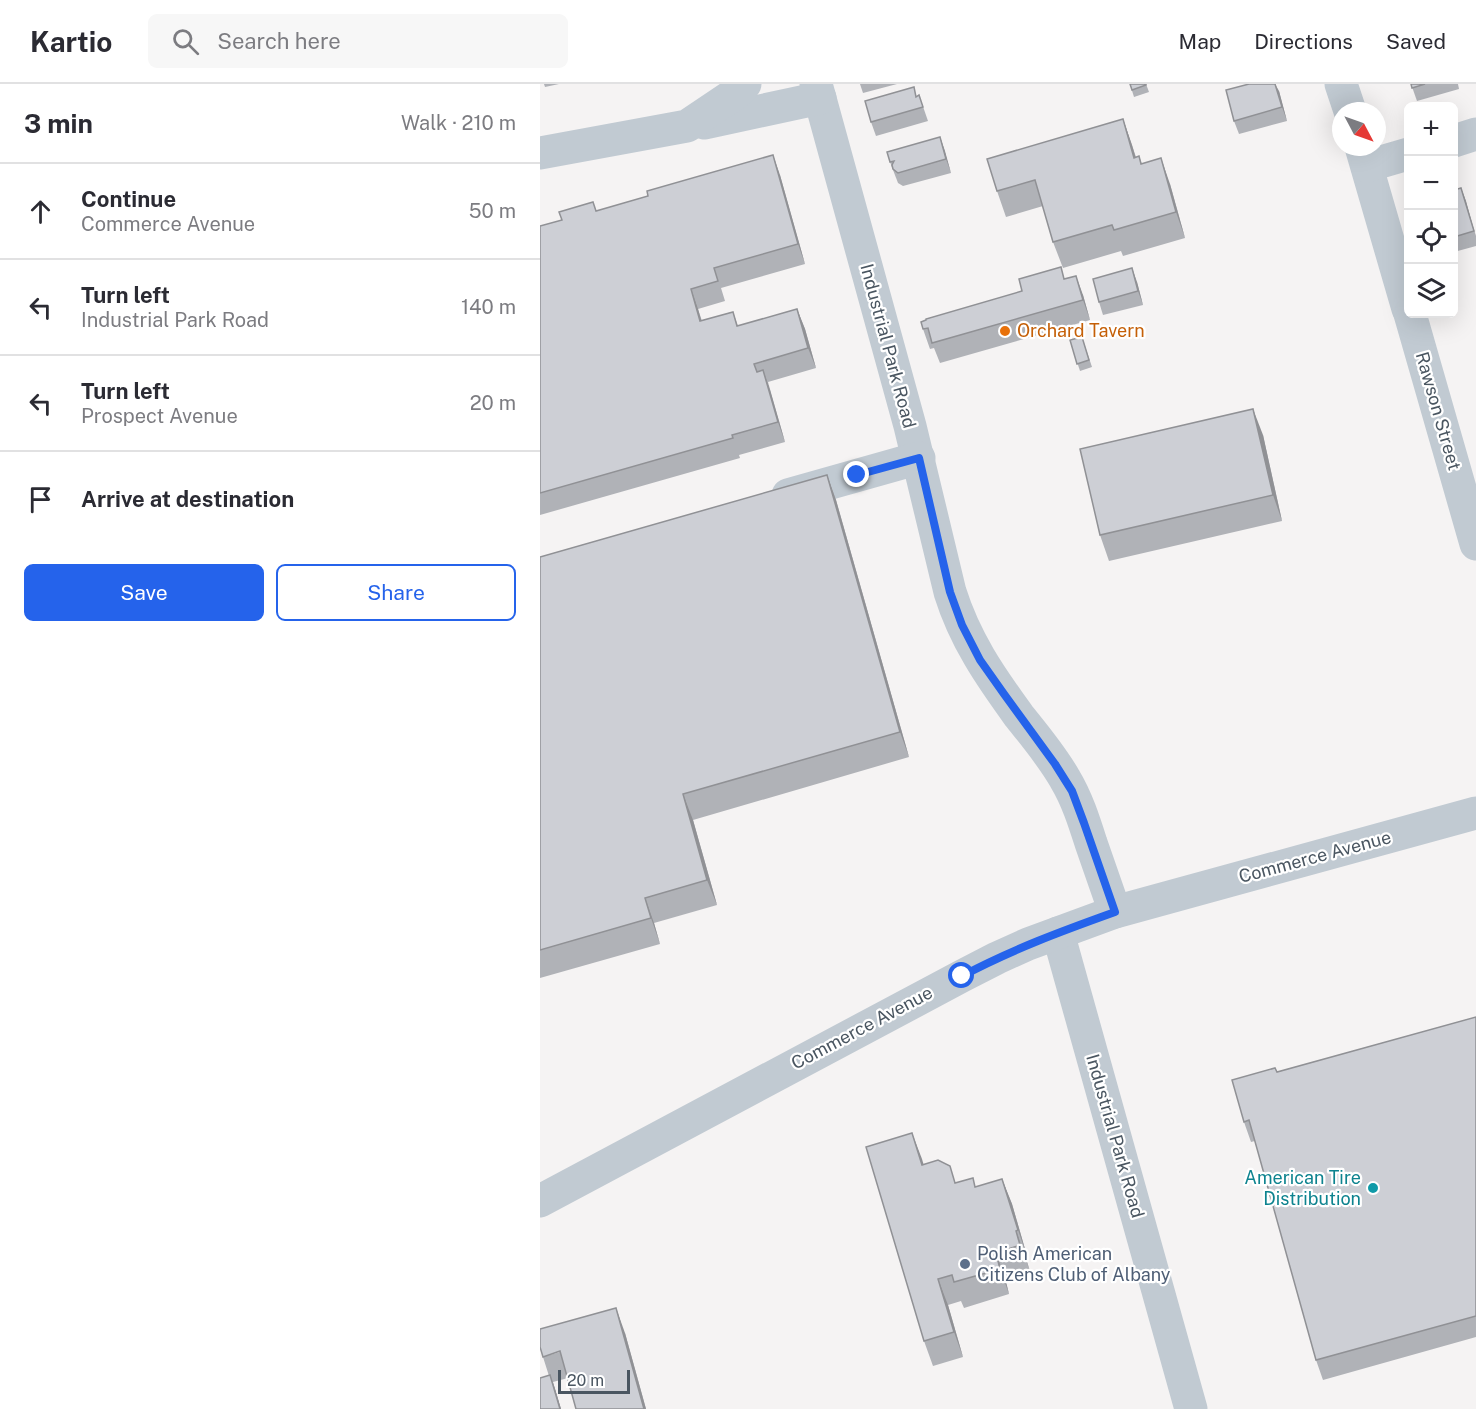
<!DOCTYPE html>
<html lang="en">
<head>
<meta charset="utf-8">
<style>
	:root { --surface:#fff; --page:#f7f7f7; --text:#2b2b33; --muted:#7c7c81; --line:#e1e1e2; --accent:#2563eb }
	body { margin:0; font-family:"Public Sans",sans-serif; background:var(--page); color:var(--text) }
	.controls { position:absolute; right:18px; top:18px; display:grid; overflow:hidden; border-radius:9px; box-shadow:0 6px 24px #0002 }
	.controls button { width:54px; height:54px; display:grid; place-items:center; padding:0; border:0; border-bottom:2px solid var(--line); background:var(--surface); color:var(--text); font:30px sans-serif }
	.compass { position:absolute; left:792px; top:18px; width:54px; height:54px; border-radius:50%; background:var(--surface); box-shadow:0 6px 24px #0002; rotate:131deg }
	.scale { position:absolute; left:18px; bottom:15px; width:72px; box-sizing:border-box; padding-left:6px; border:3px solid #4a5661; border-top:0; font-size:16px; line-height:21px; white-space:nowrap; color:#4a5661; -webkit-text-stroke:4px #fff; paint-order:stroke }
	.stop { position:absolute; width:18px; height:18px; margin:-14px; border:4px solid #2563eb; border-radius:50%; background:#fff }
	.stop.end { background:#2563eb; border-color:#fff; box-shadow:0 2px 6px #0008 }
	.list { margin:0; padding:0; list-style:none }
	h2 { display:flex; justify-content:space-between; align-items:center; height:78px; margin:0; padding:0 24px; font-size:26px }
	h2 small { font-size:20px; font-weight:400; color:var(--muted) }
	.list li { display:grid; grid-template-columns:39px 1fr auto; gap:18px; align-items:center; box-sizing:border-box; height:96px; padding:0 24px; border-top:2px solid var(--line) }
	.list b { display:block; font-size:22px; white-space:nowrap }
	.list p { margin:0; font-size:20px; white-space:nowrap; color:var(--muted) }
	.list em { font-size:20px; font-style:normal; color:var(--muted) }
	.actions { display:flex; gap:12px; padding:18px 24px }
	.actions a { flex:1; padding:14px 0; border:2px solid var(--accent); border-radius:9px; text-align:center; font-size:21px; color:var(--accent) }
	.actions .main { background:var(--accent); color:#fff }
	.icon { flex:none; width:33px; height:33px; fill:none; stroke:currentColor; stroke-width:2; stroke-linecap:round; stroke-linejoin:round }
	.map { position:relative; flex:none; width:936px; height:1325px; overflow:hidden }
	header { display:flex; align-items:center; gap:36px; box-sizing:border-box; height:84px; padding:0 30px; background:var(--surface); border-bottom:2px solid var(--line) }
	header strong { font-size:28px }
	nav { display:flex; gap:33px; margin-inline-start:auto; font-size:21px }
	.search { width:420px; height:54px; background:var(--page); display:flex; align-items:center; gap:15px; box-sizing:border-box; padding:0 21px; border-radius:9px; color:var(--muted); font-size:22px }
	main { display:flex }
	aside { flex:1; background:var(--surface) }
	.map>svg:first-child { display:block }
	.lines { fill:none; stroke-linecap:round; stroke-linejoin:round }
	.minor { stroke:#c1cad2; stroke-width:33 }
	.wall { fill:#b0b2b7 }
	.shaded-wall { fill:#909195 }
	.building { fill:#cdcfd5; stroke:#909195; stroke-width:1.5 }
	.route { stroke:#2563eb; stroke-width:8 }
	.food-dot { fill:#e8710a; stroke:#fff; stroke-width:2 }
	.culture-dot { fill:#0f9aa8; stroke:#fff; stroke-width:2 }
	.service-dot { fill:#5c6f8a; stroke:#fff; stroke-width:2 }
	.labels { text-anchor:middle; stroke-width:4.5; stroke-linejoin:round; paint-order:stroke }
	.food-label { font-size:18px; fill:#c56008; stroke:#fff; text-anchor:start }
	.street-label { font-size:18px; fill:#4a5661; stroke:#fff }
	.culture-label { font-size:18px; fill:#0d838f; stroke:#fff; text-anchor:end }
	.service-label { font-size:18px; fill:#4e5e75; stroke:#fff; text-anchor:start }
</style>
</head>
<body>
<header>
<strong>Kartio</strong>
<div class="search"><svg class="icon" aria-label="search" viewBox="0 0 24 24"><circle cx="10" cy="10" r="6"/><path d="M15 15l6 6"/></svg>Search here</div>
<nav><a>Map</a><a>Directions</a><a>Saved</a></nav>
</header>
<main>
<aside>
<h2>3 min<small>Walk · 210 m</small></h2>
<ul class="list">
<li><svg class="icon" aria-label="ahead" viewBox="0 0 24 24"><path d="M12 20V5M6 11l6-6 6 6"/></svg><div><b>Continue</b><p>Commerce Avenue</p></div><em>50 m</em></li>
<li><svg class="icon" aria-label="left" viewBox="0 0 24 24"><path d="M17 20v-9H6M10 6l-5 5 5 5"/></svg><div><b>Turn left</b><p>Industrial Park Road</p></div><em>140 m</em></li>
<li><svg class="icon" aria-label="left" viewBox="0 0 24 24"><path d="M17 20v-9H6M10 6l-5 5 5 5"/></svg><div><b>Turn left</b><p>Prospect Avenue</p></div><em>20 m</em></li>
<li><svg class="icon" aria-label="arrive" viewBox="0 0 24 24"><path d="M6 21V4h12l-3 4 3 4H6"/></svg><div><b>Arrive at destination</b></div></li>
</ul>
<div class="actions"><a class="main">Save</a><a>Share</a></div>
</aside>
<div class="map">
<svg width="936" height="1325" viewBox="0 0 936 1325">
	<rect width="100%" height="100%" fill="#f5f3f3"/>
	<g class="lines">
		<g class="minor">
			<path d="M 276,0 L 370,342 L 410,508 C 425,556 450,592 479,632 C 495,652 512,672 525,695 C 537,715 544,737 551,759 C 559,782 567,805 575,828"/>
			<polyline points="801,0 810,27"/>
			<polyline points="164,39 280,14"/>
			<polyline points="914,57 936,50"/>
			<polyline points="821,63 868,225"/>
			<polyline points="0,69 147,42 196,9 205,0"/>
			<polyline points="827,82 868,70"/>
			<polyline points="870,230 936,460"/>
			<polyline points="248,411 379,374"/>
			<polyline points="518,849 651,1325"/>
			<polyline points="0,1117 422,892 457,874 488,860 575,828 936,729"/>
		</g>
	</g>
	<g class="wall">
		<polygon points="4,0 19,0 5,3"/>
		<polygon points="320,0 357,0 323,9"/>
		<polygon points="590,0 606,0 609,8 594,13"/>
		<polygon points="871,0 918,0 919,5 877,17"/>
		<polygon points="739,7 747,37 699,50 694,37"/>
		<polygon points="379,11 388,37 336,52 331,38"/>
		<polygon points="583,35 596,73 599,72 602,80 630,100 645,154 583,172 581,167 523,184 513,158 503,122 466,133 457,107"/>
		<polygon points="400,53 411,89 363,102 358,99 350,78"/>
		<polygon points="240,91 265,180 181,204 185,217 158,225 162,237 193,228 198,242 257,225 265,245 276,284 228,298 245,358 199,371 200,374 0,431 0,142 56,127"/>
		<polygon points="921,104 936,152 936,162 914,168 914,106"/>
		<polygon points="525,194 543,211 550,236 400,279 394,264 390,265 383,245"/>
		<polygon points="597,198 603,221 563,231 559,218"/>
		<polygon points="542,253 552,283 540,287 530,256"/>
		<polygon points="723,351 742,437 569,477 560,451"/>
		<polygon points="287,391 296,416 369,673 153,736 177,821 114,839 120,860 0,894 0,473"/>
		<polygon points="936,933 936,1253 783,1296 776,1276 715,1057 711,1058 704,1038 737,988"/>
		<polygon points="383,1080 416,1099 436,1103 462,1095 472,1120 487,1172 485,1172 490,1187 465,1194 469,1210 424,1224 421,1217 408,1221 423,1273 393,1282 384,1257"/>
		<polygon points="85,1249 106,1325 36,1325 28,1294 13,1298 21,1325 0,1325 9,1292 3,1273"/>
	</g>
	<g class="shaded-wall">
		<polygon points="735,0 739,7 747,37 742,23"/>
		<polygon points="583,35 592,61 603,99 594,74"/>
		<polygon points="400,53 405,67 411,89 406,75"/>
		<polygon points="233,71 240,91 265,180 258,160"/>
		<polygon points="621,74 630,100 645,154 636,128"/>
		<polygon points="921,104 926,117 936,154 934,147"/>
		<polygon points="592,184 597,198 603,221 598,207"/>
		<polygon points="536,192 543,211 550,236 543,216"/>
		<polygon points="151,205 158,225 167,257 160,237"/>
		<polygon points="257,225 265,245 276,284 268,264"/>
		<polygon points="223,286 230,306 245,358 238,338"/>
		<polygon points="713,325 723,351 742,437 733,411"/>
		<polygon points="287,391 296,416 369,673 360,648"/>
		<polygon points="143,710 153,736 177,821 167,796"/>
		<polygon points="105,814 114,839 120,860 111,834"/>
		<polygon points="372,1049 382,1075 391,1106 382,1081"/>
		<polygon points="462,1095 472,1120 487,1172 478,1146"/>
		<polygon points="476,1147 485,1172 490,1187 480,1161"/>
		<polygon points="456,1169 465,1194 469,1210 460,1185"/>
		<polygon points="398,1195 408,1221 423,1273 414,1248"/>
		<polygon points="76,1224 85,1249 106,1325 104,1325"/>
		<polygon points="10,1291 15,1305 21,1325 20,1325"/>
	</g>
	<g class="building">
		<polygon points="590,0 606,0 606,1 592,6"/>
		<polygon points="709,0 735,0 742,23 694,37 686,6"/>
		<polygon points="871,0 885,0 872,4"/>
		<polygon points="374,3 376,13 379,11 383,23 331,38 325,17"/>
		<polygon points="583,35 594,74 599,72 601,80 621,74 636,128 574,146 572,141 513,158 495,96 457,107 447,75"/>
		<polygon points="400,53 406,75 358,89 353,85 352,81 354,77 350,78 347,68"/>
		<polygon points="233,71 258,160 174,184 178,197 151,205 160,237 193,228 197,242 257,225 268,264 214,280 217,288 223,286 238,338 192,351 193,354 0,409 0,142 22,136 19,128 53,118 56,127 108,112 107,107"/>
		<polygon points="921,104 934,147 914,153 914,106"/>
		<polygon points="521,183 524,195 536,192 543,216 392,259 388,244 383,245 381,238 386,236 386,235 482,207 479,195"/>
		<polygon points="592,184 598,207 559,218 553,195"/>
		<polygon points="542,253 549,276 537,280 530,256"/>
		<polygon points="713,325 733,411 560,451 540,365"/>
		<polygon points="287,391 360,648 143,710 167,796 105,814 111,834 0,866 0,473"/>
		<polygon points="936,933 936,1232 776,1276 709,1036 704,1038 692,996 735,984 737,988"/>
		<polygon points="372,1049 382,1081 398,1076 410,1082 415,1099 433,1094 435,1103 462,1095 478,1146 476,1147 480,1161 456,1169 460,1185 414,1198 412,1191 398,1195 414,1248 384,1257 326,1063"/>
		<polygon points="76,1224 104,1325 36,1325 20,1267 3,1273 0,1263 0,1245"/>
		<polygon points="10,1291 20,1325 0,1325 0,1294"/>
	</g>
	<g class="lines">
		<path class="route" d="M 317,391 L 379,374 L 410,508 L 422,541 L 440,576 L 464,610 L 515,680 L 532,707 L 544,739 L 575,828 C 522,847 473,865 422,892"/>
	</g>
	<circle class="food-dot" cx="465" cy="247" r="6"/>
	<circle class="culture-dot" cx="833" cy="1104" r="6"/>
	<circle class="service-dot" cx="425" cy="1180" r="6"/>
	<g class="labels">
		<g class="food-label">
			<text x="477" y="253">Orchard Tavern</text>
		</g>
		<g class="street-label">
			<text transform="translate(348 262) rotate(75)" y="6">Industrial Park Road</text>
			<text transform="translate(898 327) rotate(74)" y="6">Rawson Street</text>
			<text transform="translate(775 773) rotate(-15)" y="6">Commerce Avenue</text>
			<text transform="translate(322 944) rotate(-28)" y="6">Commerce Avenue</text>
			<text transform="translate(575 1052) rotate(74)" y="6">Industrial Park Road</text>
		</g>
		<g class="culture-label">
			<text x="821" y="1100">American Tire<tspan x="821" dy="21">Distribution</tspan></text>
		</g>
		<g class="service-label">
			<text x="437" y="1176">Polish American<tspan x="437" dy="21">Citizens Club of Albany</tspan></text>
		</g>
	</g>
</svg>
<div class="controls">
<button>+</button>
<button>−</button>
<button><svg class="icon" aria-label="locate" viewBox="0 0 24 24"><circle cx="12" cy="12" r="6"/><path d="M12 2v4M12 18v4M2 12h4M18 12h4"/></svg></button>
<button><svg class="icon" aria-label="layers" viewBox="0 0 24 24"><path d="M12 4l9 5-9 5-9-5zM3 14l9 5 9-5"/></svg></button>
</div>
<svg class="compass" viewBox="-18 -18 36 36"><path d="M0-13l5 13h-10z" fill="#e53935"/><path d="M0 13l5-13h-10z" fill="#7c7c81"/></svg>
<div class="scale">20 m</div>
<div class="stop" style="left:422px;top:892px"></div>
<div class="stop end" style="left:317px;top:391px"></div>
</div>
</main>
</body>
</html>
